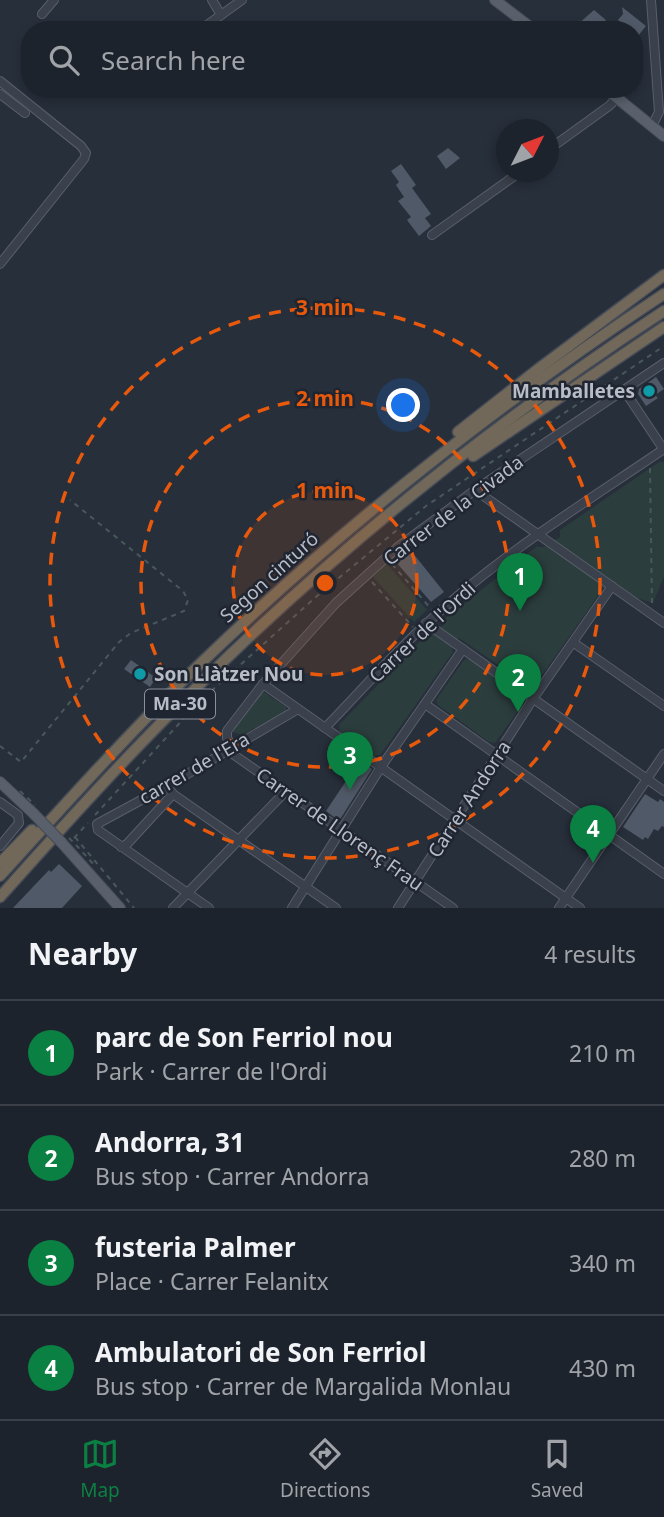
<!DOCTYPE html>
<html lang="en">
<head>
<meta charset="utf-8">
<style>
	:root { --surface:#1d232c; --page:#2a2f38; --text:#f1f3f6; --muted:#a0a4a9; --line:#3b4048; --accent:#0b8043 }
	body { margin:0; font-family:"Noto Sans",sans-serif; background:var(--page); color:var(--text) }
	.compass { position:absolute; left:496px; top:119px; width:63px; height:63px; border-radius:50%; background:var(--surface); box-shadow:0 4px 10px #0003; rotate:48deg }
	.you { position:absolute; left:404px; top:406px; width:24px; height:24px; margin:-18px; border:5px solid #fff; border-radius:50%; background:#1a73e8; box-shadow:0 0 0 10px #1a73e833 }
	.badge { display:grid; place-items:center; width:46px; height:46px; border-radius:50%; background:var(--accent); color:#fff; font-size:23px; font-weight:700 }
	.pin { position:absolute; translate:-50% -58px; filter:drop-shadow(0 2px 4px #0008) }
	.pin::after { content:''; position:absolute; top:37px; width:24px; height:21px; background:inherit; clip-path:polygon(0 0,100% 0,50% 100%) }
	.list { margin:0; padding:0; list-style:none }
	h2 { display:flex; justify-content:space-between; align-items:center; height:91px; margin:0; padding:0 28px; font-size:30px }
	h2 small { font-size:23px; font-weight:400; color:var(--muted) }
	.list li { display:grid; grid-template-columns:46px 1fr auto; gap:21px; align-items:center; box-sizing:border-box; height:105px; padding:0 28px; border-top:2px solid var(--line) }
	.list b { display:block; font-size:26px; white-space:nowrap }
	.list p { margin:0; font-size:23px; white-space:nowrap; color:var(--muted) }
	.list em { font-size:23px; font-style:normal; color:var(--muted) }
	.icon { flex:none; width:38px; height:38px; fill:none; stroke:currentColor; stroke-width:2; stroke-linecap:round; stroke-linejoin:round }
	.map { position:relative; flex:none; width:664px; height:908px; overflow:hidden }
	.search { position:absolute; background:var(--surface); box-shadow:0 4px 10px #0003; left:21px; right:21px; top:21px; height:77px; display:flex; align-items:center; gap:18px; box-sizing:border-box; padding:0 24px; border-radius:28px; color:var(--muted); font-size:26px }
	.sheet { height:511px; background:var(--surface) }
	nav { display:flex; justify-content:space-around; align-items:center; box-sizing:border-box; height:98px; border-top:2px solid var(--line); background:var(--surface); font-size:19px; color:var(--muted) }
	nav a { display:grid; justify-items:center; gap:4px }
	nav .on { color:var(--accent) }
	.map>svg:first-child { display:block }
	.green { fill:#2c3d3e }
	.building { fill:#505967 }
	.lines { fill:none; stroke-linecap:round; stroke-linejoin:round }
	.minor-casing { stroke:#595f6a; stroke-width:10 }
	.major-casing { stroke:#444a55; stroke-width:12 }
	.highway-casing { stroke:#464c57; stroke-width:13 }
	.path { stroke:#49585b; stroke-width:2; stroke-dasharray:5 5; stroke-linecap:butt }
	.minor { stroke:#3b414c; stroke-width:8 }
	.major { stroke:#59606b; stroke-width:10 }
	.highway { stroke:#716859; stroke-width:10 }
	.major-bridge-casing { stroke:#444a55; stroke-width:12; stroke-linecap:butt }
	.path-bridge { stroke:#49585b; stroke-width:2; stroke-dasharray:5 5; stroke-linecap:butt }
	.major-bridge { stroke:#59606b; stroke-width:10 }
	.ring { fill:none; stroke:#e8590c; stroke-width:3.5; stroke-dasharray:12 9 }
	.culture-dot { fill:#0f9aa8; stroke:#202631; stroke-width:2.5 }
	.labels { text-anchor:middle; stroke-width:5; stroke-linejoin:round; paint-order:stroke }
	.shield { fill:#202631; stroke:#8a8f9a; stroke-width:2 }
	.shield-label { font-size:18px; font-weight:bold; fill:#b7bcc7 }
	.poi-label { font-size:19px; font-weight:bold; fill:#b7bcc7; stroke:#202631; text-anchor:end }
	.street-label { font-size:19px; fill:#b7bcc7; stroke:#202631 }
	.centre { fill:#e8590c; stroke:#202631; stroke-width:3.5 }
	.ring-label { font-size:21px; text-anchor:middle; font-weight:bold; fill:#e8590c; stroke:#202631; stroke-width:5; stroke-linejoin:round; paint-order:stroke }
</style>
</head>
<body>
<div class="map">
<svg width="664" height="908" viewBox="0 0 664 908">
	<rect width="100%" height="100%" fill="#272f3b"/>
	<g class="green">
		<polygon points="659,462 664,462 664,577 653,603 600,587 600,593 535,685 529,686 459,638 452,646 453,652 381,754 375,756 340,732 339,725 427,634 435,633 443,625 443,620 536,547 544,547 560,537 560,530"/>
		<polygon points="387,564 427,610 414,622 373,577"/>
		<polygon points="469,659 523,697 524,702 495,743 489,742 438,705 436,700 464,660"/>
		<polygon points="264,692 286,707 286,711 242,735 233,732 234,728 260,694"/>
	</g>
	<g class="building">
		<polygon points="622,7 646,26 638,36 634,34 634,30 629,30 618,20 623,14"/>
		<polygon points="594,10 606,20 594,30 583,30 577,25"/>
		<polygon points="448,148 460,158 446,169 437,156"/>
		<polygon points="401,164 416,185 412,188 431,214 425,218 431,226 419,236 407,220 411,217 398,201 404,197 396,185 399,182 391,171"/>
		<polygon points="656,377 664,389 655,395 658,398 646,406 638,394 639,389"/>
		<polygon points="408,547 444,592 431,602 394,560"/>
		<polygon points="131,660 156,678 150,687 124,669"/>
		<polygon points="360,760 372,769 339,821 326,811"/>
		<polygon points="645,794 658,802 660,799 664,802 664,827 662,826 658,831 654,829 648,839 645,837 643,840 623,827"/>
		<polygon points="59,864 82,886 62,908 13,908 49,870 51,872"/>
	</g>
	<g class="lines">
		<defs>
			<g id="minor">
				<polyline points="212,0 221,15"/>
				<polyline points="651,0 659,112 652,126"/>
				<polyline points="42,14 54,0"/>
				<polyline points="200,30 242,0"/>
				<polyline points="0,81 81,146 86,153 84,159 0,264"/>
				<polyline points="0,94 25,113"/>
				<polyline points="548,150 609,106 617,98"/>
				<polyline points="432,235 520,172"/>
				<polyline points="624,390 664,450"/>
				<polyline points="475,490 664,623"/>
				<polyline points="426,623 664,791"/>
				<polyline points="574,643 664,706"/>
				<polyline points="263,684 580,908"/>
				<polyline points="425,704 664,874"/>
				<path d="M 325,728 C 359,693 391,656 426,624 C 498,556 583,504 664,449"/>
				<polyline points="232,747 227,738 227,731 263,684 336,603 399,546 475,490 664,363"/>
				<polyline points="227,750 453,908"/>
				<polyline points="167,786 173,794 336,908"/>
				<polyline points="0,802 18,815 19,823 0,846"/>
				<polyline points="121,847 127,844 173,794"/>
				<polyline points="173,908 286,791"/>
				<polyline points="209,908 98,830 97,824 167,786 298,709"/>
				<polyline points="292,908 381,767 463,649"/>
				<polyline points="398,908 533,699 612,586"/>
				<polyline points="559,908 664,754"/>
			</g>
			<g id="major">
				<polyline points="495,0 534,30"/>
				<polyline points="606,89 664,136"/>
				<polyline points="0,782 33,813"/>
				<polyline points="62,843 120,908"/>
			</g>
			<g id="highway">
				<polyline points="458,432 537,370 664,275"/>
				<polyline points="473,456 664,327"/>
				<polyline points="0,863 32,830"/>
				<path d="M 0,876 C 65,804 130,732 200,664 C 343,526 498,404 664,294"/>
				<path d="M 0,897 C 64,825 129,753 199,685 C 341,545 498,420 664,311"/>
			</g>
		</defs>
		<use href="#minor" class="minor-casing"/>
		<use href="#major" class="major-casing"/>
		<use href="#highway" class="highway-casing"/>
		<g class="path">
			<polyline points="650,468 652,606"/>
			<polyline points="392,564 432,610"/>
			<polyline points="372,582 413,627"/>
			<polyline points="0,746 21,762 119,642 131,633 184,611 188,600 183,591 70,500"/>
			<polyline points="95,815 199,702 317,596 426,506 664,346"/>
			<polyline points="75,837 134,908"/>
			<polyline points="74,838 88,823"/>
			<polyline points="76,845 96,867"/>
		</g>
		<use href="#minor" class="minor"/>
		<use href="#major" class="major"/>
		<use href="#highway" class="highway"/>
		<defs>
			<polyline id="major-bridge" points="33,813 62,843"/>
		</defs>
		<use href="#major-bridge" class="major-bridge-casing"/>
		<g class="path-bridge">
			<polyline points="20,791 35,805"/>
			<polyline points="69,838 76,845"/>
		</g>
		<use href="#major-bridge" class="major-bridge"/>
	</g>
	<circle cx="325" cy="583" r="92" fill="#e8590c" fill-opacity=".12"/>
	<g class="ring">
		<circle cx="325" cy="583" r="92"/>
		<circle cx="325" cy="583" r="184"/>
		<circle cx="325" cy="583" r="275"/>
	</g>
	<g class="culture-dot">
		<circle cx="649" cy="391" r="7"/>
		<circle cx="140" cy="674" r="7"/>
	</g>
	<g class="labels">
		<rect class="shield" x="145" y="689.5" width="70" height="29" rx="5"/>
		<g class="shield-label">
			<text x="180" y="710">Ma-30</text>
		</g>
		<g class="poi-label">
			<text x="635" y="398">Mamballetes</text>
			<text x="154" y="681" text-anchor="start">Son Llàtzer Nou</text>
		</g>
		<g class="street-label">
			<text transform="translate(453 510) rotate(-37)" y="7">Carrer de la Civada</text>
			<text transform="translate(269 577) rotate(-42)" y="7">Segon cinturó</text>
			<text transform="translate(422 632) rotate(-43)" y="7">Carrer de l'Ordi</text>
			<text transform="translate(194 768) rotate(-30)" y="7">carrer de l'Era</text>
			<text transform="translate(469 799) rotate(-57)" y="7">Carrer Andorra</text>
			<text transform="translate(340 829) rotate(35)" y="7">Carrer de Llorenç Frau</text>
		</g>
	</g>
	<circle cx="325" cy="583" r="10" class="centre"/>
	<g class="ring-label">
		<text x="325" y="315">3 min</text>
		<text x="325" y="406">2 min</text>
		<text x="325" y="498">1 min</text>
	</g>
</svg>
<svg class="compass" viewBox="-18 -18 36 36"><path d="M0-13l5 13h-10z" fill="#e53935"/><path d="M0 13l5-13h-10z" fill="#a0a4a9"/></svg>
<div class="you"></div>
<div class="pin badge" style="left:520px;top:611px">1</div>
<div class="pin badge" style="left:518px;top:712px">2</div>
<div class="pin badge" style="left:350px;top:790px">3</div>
<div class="pin badge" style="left:593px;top:863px">4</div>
<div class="search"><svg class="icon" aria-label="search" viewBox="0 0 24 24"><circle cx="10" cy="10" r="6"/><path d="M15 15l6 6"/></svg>Search here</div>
</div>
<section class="sheet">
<h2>Nearby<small>4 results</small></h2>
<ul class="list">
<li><span class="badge">1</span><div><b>parc de Son Ferriol nou</b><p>Park · Carrer de l'Ordi</p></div><em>210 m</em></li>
<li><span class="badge">2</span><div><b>Andorra, 31</b><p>Bus stop · Carrer Andorra</p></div><em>280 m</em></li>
<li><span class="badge">3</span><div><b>fusteria Palmer</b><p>Place · Carrer Felanitx</p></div><em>340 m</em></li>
<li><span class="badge">4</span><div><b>Ambulatori de Son Ferriol</b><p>Bus stop · Carrer de Margalida Monlau</p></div><em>430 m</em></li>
</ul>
</section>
<nav>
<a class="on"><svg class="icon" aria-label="map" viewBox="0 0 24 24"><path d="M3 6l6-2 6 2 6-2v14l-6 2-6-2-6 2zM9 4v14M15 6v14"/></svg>Map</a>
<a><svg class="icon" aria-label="directions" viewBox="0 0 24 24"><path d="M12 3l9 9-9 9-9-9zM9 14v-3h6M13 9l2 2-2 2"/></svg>Directions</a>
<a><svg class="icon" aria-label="saved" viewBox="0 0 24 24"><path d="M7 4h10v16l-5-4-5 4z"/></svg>Saved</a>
</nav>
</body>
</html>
